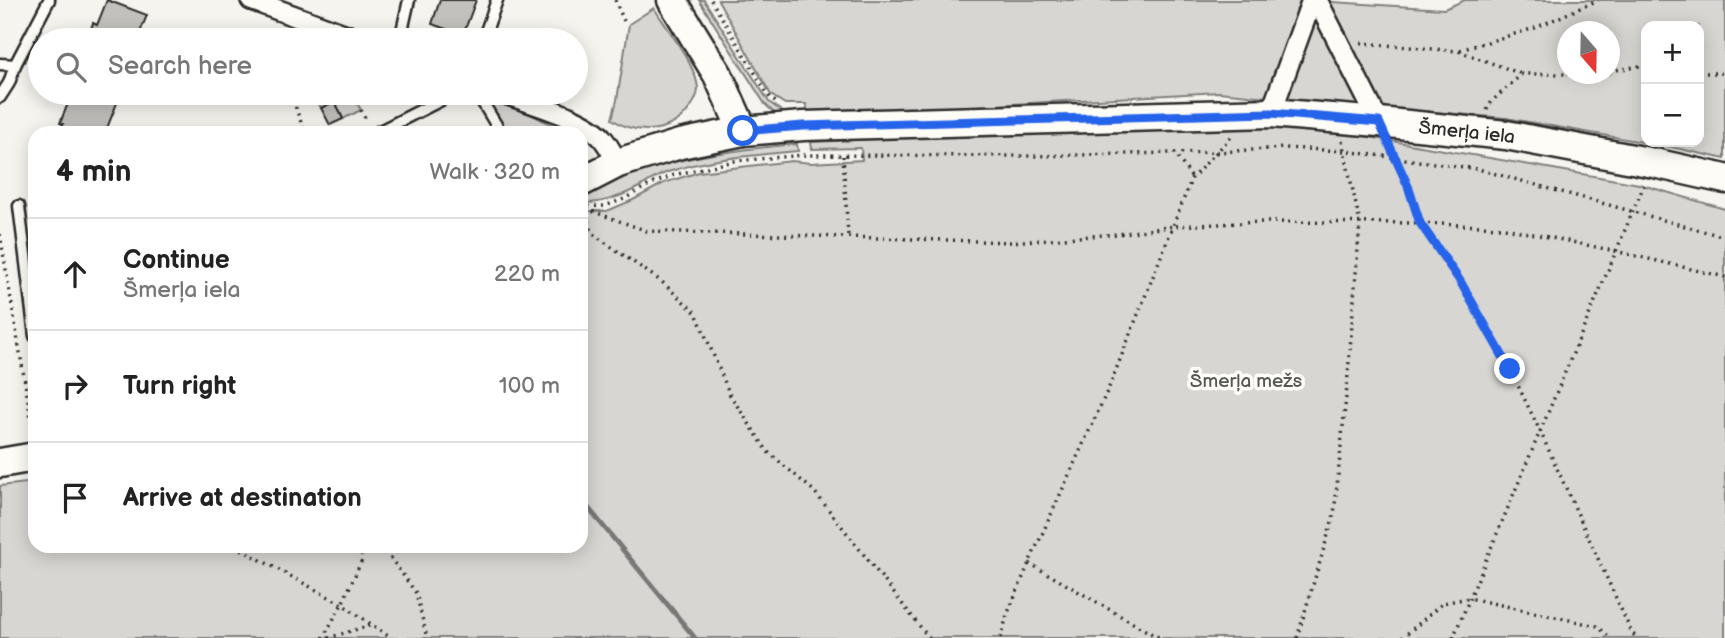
<!DOCTYPE html>
<html lang="en">
<head>
<meta charset="utf-8">
<style>
	:root { --surface:#fff; --page:#f2f2f2; --text:#222; --muted:#767676; --line:#e0e0e0 }
	body { margin:0; font-family:"Balsamiq Sans",sans-serif; background:var(--page); color:var(--text) }
	.controls { position:absolute; right:21px; top:21px; display:grid; overflow:hidden; border-radius:14px; box-shadow:0 4px 18px #0003 }
	.controls button { width:63px; height:63px; display:grid; place-items:center; padding:0; border:0; border-bottom:2px solid var(--line); background:var(--surface); color:var(--text); font:35px sans-serif }
	.compass { position:absolute; left:1557px; top:21px; width:63px; height:63px; border-radius:50%; background:var(--surface); box-shadow:0 4px 18px #0003; rotate:160deg }
	.stop { position:absolute; width:21px; height:21px; margin:-16px; border:5px solid #2563eb; border-radius:50%; background:#fff }
	.stop.end { background:#2563eb; border-color:#fff; box-shadow:0 2px 7px #0008 }
	.list { margin:0; padding:0; list-style:none }
	h2 { display:flex; justify-content:space-between; align-items:center; height:91px; margin:0; padding:0 28px; font-size:30px }
	h2 small { font-size:23px; font-weight:400; color:var(--muted) }
	.list li { display:grid; grid-template-columns:46px 1fr auto; gap:21px; align-items:center; box-sizing:border-box; height:112px; padding:0 28px; border-top:2px solid var(--line) }
	.list b { display:block; font-size:26px; white-space:nowrap }
	.list p { margin:0; font-size:23px; white-space:nowrap; color:var(--muted) }
	.list em { font-size:23px; font-style:normal; color:var(--muted) }
	.icon { flex:none; width:38px; height:38px; fill:none; stroke:currentColor; stroke-width:2; stroke-linecap:round; stroke-linejoin:round }
	.map { position:relative; flex:none; width:1725px; height:638px; overflow:hidden }
	.search { position:absolute; background:var(--surface); box-shadow:0 4px 18px #0003; left:28px; top:28px; width:560px; height:77px; display:flex; align-items:center; gap:18px; box-sizing:border-box; padding:0 24px; border-radius:38px; color:var(--muted); font-size:26px }
	.panel { position:absolute; background:var(--surface); box-shadow:0 4px 18px #0003; left:28px; top:126px; width:560px; height:427px; border-radius:21px }
	.map>svg:first-child { display:block }
	.green { fill:#d7d6d2; stroke:#81807e; stroke-width:2; fill-rule:evenodd }
	.lines { fill:none; stroke-linecap:round; stroke-linejoin:round }
	.stream { stroke:#797877; stroke-width:5 }
	.building { fill:#c2c1be; stroke:#2b2b2b; stroke-width:2 }
	.lane-casing { stroke:#2b2b2b; stroke-width:15 }
	.street-casing { stroke:#2b2b2b; stroke-width:24 }
	.secondary-casing { stroke:#2b2b2b; stroke-width:33 }
	.path { stroke:#2b2b2b; stroke-width:3.5; stroke-dasharray:2 5; stroke-linecap:butt }
	.lane { stroke:#fdfcf7; stroke-width:10 }
	.street { stroke:#fdfcf7; stroke-width:19 }
	.secondary { stroke:#fdfcf7; stroke-width:28 }
	.route { stroke:#2563eb; stroke-width:9 }
	.labels { text-anchor:middle; stroke-width:7; stroke-linejoin:round; paint-order:stroke }
	.street-label { font-size:19px; fill:#2b2b2b; stroke:#fdfcf7 }
	.park-label { font-size:19px; fill:#565655; stroke:#fdfcf7 }
</style>
</head>
<body>
<div class="map">
<svg width="1725" height="638" viewBox="0 0 1725 638">
	<rect width="100%" height="100%" fill="#f5f4ef"/>
	<filter id="ink" filterUnits="userSpaceOnUse"><feTurbulence type="fractalNoise" baseFrequency=".0143" numOctaves="2"/><feDisplacementMap in="SourceGraphic" scale="14" xChannelSelector="R" yChannelSelector="G"/><feConvolveMatrix kernelMatrix="1 2 1 2 8 2 1 2 1" color-interpolation-filters="sRGB"/></filter>
	<g filter="url(#ink)">
		<g class="green">
			<polygon points="699,0 704,0 769,102 784,113 795,114 783,118 773,112 765,104"/>
			<path d="M 718,0 L 1300,0 L 1444,9 L 1465,0 L 1725,0 L 1725,159 L 1671,147 L 1506,118 L 1335,104 L 1219,92 L 809,116 L 806,104 L 785,104 L 771,95 ZM 1646,26 L 1699,26 L 1699,142 L 1646,142 ZM 1568,32 L 1610,32 L 1610,74 L 1568,74 Z"/>
			<path d="M 654,8 C 667,28 697,67 698,89 C 698,98 692,106 686,113 C 667,134 634,135 612,119 L 617,100 L 629,24 Z"/>
			<polygon points="322,93 352,93 361,110 343,119 335,101 321,108 315,96"/>
			<polygon points="493,98 499,98 568,133 508,133 491,107"/>
			<polygon points="1277,121 1639,184 1725,209 1725,638 0,638 0,486 35,482 35,546 581,546 581,211 607,211 633,200 664,183 699,172 792,161 811,163 862,160 861,148 812,149 811,142"/>
			<path d="M 797,144 L 798,151 C 755,155 709,158 668,172 C 659,175 651,180 643,185 C 624,195 604,204 581,203 L 581,197 C 651,160 719,151 797,144 Z"/>
		</g>
		<g class="lines">
			<polyline class="stream" points="581,499 695,638"/>
		</g>
		<g class="building">
			<polygon points="107,0 147,15 137,40 87,40 93,23 97,25"/>
			<polygon points="440,0 476,0 463,35 432,24"/>
			<polygon points="75,93 121,93 105,133 59,133 63,124 60,123 71,96 74,96"/>
			<polygon points="335,101 343,119 330,125 321,108"/>
		</g>
		<g class="lines">
			<defs>
				<g id="lane">
					<polyline points="400,40 409,0"/>
					<polyline points="483,40 497,0"/>
					<polyline points="0,64 15,65"/>
					<polyline points="477,93 501,133"/>
					<polyline points="0,97 9,83 15,65 49,0"/>
					<polyline points="376,133 455,93"/>
					<polyline points="19,206 35,336"/>
				</g>
				<g id="street">
					<polyline points="251,0 360,40"/>
					<polyline points="1317,0 1379,122"/>
					<path d="M 503,93 C 529,103 586,118 603,139 C 609,146 613,155 618,163"/>
					<polyline points="1271,113 1312,0"/>
				</g>
				<g id="secondary">
					<polyline points="672,0 718,75 743,131"/>
					<path id="s1" d="M 581,182 L 618,163 L 680,144 L 743,131 L 803,126 L 1271,113 L 1379,122 L 1506,135 L 1654,163 L 1725,179"/>
					<polyline points="0,463 35,457"/>
				</g>
			</defs>
			<use href="#lane" class="lane-casing"/>
			<use href="#street" class="street-casing"/>
			<use href="#secondary" class="secondary-casing"/>
			<g class="path">
				<polyline points="615,0 624,21"/>
				<polyline points="711,0 770,98 778,104"/>
				<polyline points="1361,43 1458,51 1522,74"/>
				<polyline points="1460,50 1535,28 1598,0"/>
				<polyline points="1610,71 1646,65"/>
				<polyline points="1699,73 1725,73"/>
				<polyline points="294,93 296,109 305,133"/>
				<polyline points="361,110 367,122"/>
				<polyline points="1487,110 1492,101 1522,74 1592,74"/>
				<polyline points="1390,147 1408,186 1420,223 1460,281 1510,369 1540,431 1630,629 1636,638"/>
				<polyline points="1174,152 1192,178"/>
				<polyline points="843,156 848,236"/>
				<polyline points="581,207 605,206 624,199 649,185 674,175 703,168 735,161 805,155 1031,156 1218,152 1285,148 1345,151 1478,169 1725,237"/>
				<polyline points="584,208 593,234 662,282 696,313 730,395 768,452 814,491 929,638"/>
				<polyline points="586,209 647,231 1010,242 1118,234 1174,226 1263,222 1420,223 1500,227 1615,251 1725,277"/>
				<polyline points="0,234 34,436"/>
				<polyline points="235,546 342,604 391,638"/>
				<polyline points="382,546 416,593 427,638"/>
				<polyline points="1029,563 1152,634 1161,638"/>
				<polyline points="323,638 342,604 361,562 363,546"/>
				<polyline points="328,638 371,625"/>
				<polyline points="1001,638 1007,615 1029,563 1110,385 1192,178 1231,137"/>
				<polyline points="1297,638 1334,515 1347,387 1360,223 1342,141"/>
				<polyline points="1402,638 1443,603 1469,598 1597,626 1611,638"/>
				<polyline points="1453,638 1644,185"/>
			</g>
			<use href="#lane" class="lane"/>
			<use href="#street" class="street"/>
			<use href="#secondary" class="secondary"/>
		</g>
	</g>
	<g class="lines" filter="url(#ink)">
		<polyline class="route" points="743,131 803,126 1271,113 1379,122 1408,186 1420,223 1460,281 1510,369"/>
	</g>
	<g class="labels">
		<g class="street-label">
			<text dy="7" stroke="none"><textPath href="#s1" startOffset="896">Šmerļa iela</textPath></text>
		</g>
		<g class="park-label">
			<text x="1246" y="387">Šmerļa mežs</text>
		</g>
	</g>
</svg>
<div class="controls">
<button>+</button>
<button>−</button>
</div>
<svg class="compass" viewBox="-18 -18 36 36"><path d="M0-13l5 13h-10z" fill="#e53935"/><path d="M0 13l5-13h-10z" fill="#767676"/></svg>
<div class="stop" style="left:743px;top:131px"></div>
<div class="stop end" style="left:1510px;top:369px"></div>
<div class="search"><svg class="icon" aria-label="search" viewBox="0 0 24 24"><circle cx="10" cy="10" r="6"/><path d="M15 15l6 6"/></svg>Search here</div>
<section class="panel">
<h2>4 min<small>Walk · 320 m</small></h2>
<ul class="list">
<li><svg class="icon" aria-label="ahead" viewBox="0 0 24 24"><path d="M12 20V5M6 11l6-6 6 6"/></svg><div><b>Continue</b><p>Šmerļa iela</p></div><em>220 m</em></li>
<li><svg class="icon" aria-label="right" viewBox="0 0 24 24"><path d="M7 20v-9h11M14 6l5 5-5 5"/></svg><div><b>Turn right</b></div><em>100 m</em></li>
<li><svg class="icon" aria-label="arrive" viewBox="0 0 24 24"><path d="M6 21V4h12l-3 4 3 4H6"/></svg><div><b>Arrive at destination</b></div></li>
</ul>
</section>
</div>
</body>
</html>
